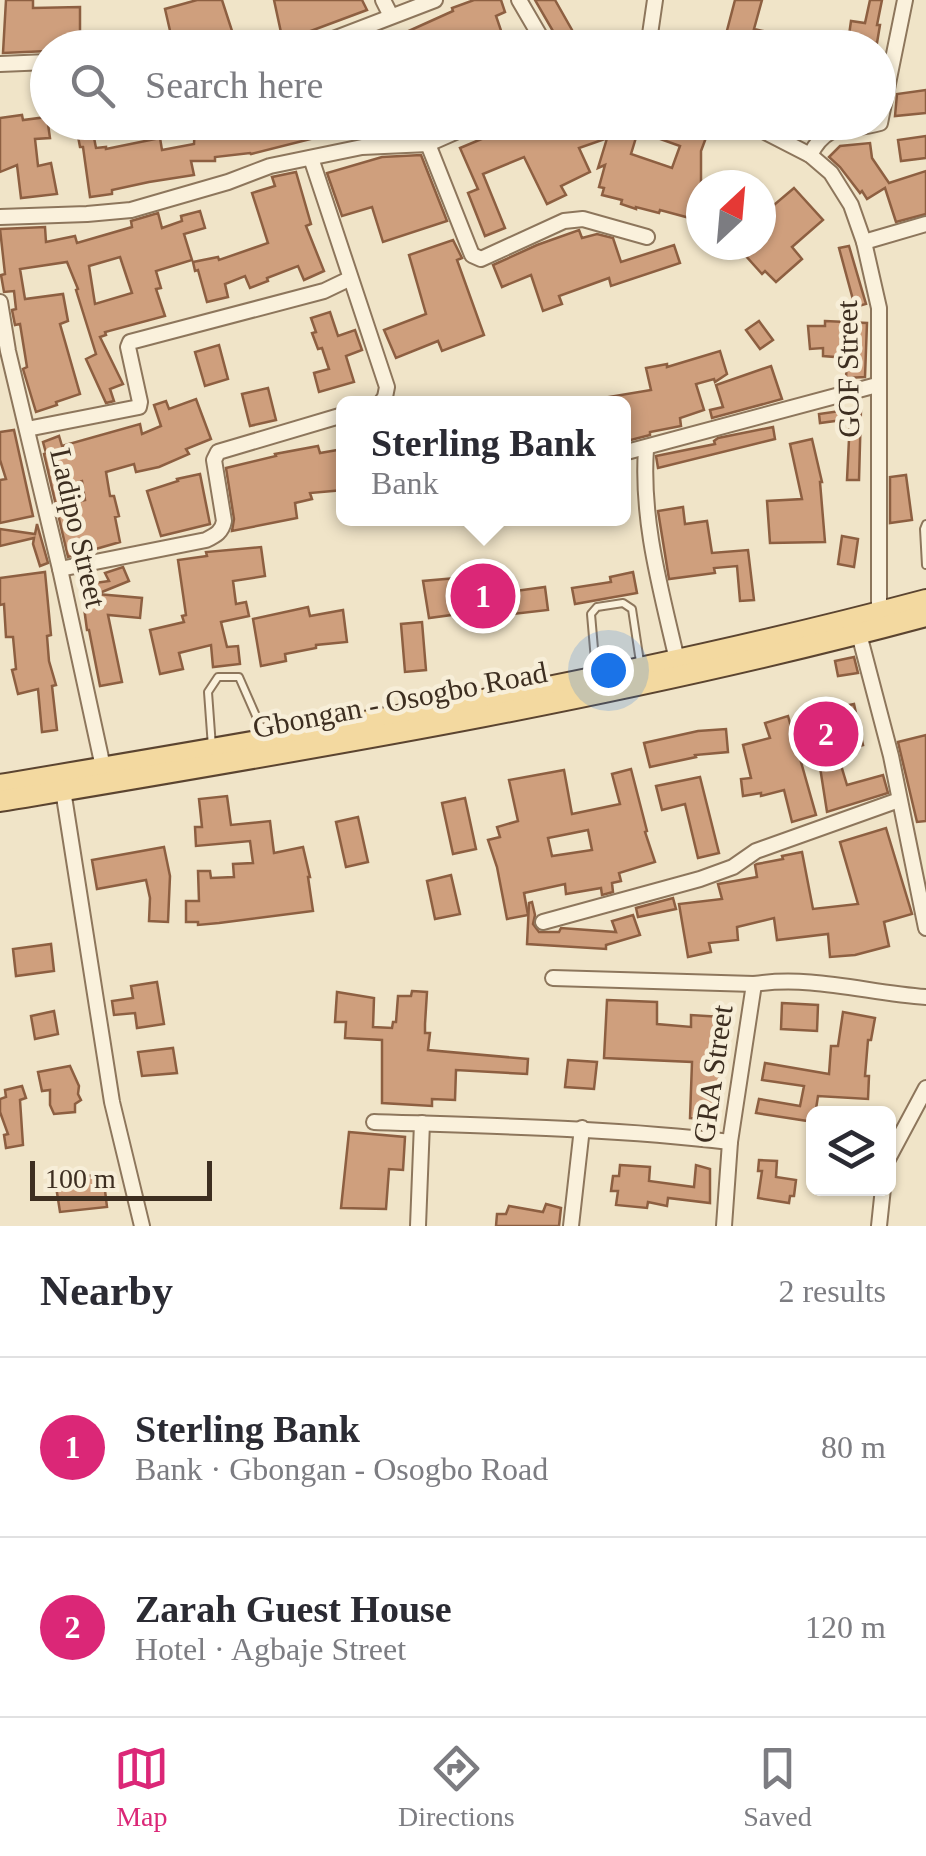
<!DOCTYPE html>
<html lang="en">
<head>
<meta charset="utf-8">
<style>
	:root { --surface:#fff; --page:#f2f2f3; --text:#2b2b33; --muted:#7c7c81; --line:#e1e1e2; --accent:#db2777 }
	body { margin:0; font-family:Georgia,serif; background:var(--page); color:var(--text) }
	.controls { position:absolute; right:30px; bottom:30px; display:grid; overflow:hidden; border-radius:15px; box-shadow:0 2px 8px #0004 }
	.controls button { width:90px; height:90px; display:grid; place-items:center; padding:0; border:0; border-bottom:2px solid var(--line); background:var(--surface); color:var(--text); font:50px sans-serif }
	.compass { position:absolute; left:686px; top:170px; width:90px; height:90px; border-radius:50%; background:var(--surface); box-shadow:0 2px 8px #0004; rotate:26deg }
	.scale { position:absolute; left:30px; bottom:25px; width:182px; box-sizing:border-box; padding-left:10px; border:5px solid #3d2e20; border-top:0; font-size:28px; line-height:35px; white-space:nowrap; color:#3d2e20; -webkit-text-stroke:8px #f7eed8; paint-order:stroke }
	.you { position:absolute; left:608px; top:670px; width:35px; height:35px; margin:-25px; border:8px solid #fff; border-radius:50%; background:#1a73e8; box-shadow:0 0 0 15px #1a73e833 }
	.badge { display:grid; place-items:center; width:65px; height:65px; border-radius:50%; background:var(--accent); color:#fff; font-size:32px; font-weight:700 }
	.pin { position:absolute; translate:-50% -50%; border:5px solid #fff; box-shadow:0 2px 10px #0006 }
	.popup { position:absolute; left:336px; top:396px; width:295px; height:130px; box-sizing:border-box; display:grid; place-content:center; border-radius:15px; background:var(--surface); filter:drop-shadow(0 2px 8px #0005); font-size:32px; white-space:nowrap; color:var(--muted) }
	.popup b { font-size:38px; color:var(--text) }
	.popup::after { content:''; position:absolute; left:50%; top:100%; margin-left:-20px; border:20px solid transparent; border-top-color:var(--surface) }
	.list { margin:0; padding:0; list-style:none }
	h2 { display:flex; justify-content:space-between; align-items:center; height:130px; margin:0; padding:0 40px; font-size:42px }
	h2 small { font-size:32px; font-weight:400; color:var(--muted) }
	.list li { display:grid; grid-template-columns:65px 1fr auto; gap:30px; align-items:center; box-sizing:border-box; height:180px; padding:0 40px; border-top:2px solid var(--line) }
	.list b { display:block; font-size:38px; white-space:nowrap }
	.list p { margin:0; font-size:32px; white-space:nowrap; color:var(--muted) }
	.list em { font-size:32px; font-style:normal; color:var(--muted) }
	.icon { flex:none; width:55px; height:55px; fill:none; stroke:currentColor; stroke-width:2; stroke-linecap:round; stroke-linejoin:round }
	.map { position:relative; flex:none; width:926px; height:1226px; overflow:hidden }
	.search { position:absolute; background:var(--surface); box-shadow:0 2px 8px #0004; left:30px; right:30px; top:30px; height:110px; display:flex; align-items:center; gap:25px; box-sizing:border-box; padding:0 35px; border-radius:55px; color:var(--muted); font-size:38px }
	.sheet { height:490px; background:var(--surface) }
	nav { display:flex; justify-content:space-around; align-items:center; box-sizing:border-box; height:140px; border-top:2px solid var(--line); background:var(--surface); font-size:28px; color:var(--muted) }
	nav a { display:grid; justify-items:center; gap:5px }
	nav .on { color:var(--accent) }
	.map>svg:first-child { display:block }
	.building { fill:#cf9f7d; stroke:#8d5f41; stroke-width:2.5; fill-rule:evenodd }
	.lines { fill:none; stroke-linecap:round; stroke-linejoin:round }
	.service-casing { stroke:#8d765c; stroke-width:10 }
	.minor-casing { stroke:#8d765c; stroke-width:18 }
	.primary-casing { stroke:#5b4430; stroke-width:24 }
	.service { stroke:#faf1dc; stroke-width:6 }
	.minor { stroke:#faf1dc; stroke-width:14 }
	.primary { stroke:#f3d9a0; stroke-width:20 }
	.labels { text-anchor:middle; stroke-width:9; stroke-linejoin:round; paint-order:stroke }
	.street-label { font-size:30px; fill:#3d2e20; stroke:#f7eed8 }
</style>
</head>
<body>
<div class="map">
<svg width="926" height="1226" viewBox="0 0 926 1226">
	<rect width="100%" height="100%" fill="#f0e4c8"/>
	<g class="building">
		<polygon points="6,0 33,0 33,8 80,7 80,48 48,48 48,51 3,53"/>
		<polygon points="197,0 222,0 234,37 209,48 205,42 174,48 165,9"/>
		<polygon points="274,0 362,0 367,10 308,32 282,37"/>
		<polygon points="474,0 501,0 505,12 496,16 507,48 468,48 464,37 438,48 371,48 453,11 452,8"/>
		<polygon points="535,0 555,0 576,37 561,45"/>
		<polygon points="735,0 762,0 754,29 781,35 778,48 763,48 725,38"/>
		<polygon points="870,0 882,0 877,25 880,25 877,43 848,42 851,21 865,23"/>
		<polygon points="926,90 926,113 895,116 897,94"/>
		<polygon points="22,115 23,120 47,117 50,138 35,139 38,166 51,163 57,194 21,198 17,165 0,172 0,118"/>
		<polygon points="81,122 91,122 96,148 106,147 106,149 160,138 162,150 194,144 195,123 335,122 338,132 251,154 250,153 215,157 215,161 191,161 194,175 149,182 112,190 112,194 90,197 83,147 80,147 77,131 81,130"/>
		<polygon points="522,122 599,122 605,139 579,148 590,172 561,186 566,195 547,204 524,157 483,174 505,228 485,236 468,193 478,189 460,148"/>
		<path d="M 612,122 L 697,122 L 710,127 L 701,151 L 701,221 L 660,210 L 659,213 L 636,207 L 636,209 L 621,204 L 622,200 L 602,195 L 604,188 L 599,187 L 605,165 L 598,168 ZM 638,131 L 680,146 L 672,168 L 631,154 Z"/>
		<polygon points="926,136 926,158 901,161 898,140"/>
		<polygon points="870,143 872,158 889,183 926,171 926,214 896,222 885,188 867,199 862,191 860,193 840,167 829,157 840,146"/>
		<polygon points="421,155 447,221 383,242 372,207 342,216 327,173 382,157"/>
		<polygon points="296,172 311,224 306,226 324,271 304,280 298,266 267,278 268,281 250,288 245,276 225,284 228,297 207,302 198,270 195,271 193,262 218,257 219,260 268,243 252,193 275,186 272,177"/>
		<polygon points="794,188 823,220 792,247 802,259 776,282 765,271 762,274 736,245 761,245 761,216"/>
		<path d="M 200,211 L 205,228 L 184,234 L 192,260 L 156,271 L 161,288 L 156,289 L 165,316 L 105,332 L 106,335 L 100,337 L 123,384 L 110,389 L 114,401 L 106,403 L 86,359 L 96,354 L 76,290 L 78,289 L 67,262 L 20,269 L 25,299 L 63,294 L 68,321 L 60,324 L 80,394 L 56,402 L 57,405 L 36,412 L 23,369 L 27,367 L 20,324 L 15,325 L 12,310 L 16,309 L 14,291 L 4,292 L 1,275 L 5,274 L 0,229 L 45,227 L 46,242 L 75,236 L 77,243 L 132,227 L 131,221 L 158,213 L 162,228 L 182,221 L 181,216 ZM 120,257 L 132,293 L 95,304 L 89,266 Z"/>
		<polygon points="579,230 582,238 597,234 613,238 621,262 674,245 680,263 611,286 609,278 559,296 562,304 543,311 531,275 502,287 493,265 537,245"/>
		<polygon points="453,240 462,258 457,260 484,335 442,351 438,341 396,358 384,330 426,314 409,255"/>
		<polygon points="849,246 866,304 855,307 839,248"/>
		<polygon points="330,312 338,336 355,330 362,350 346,356 354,382 319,392 314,373 329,369 322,348 318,349 312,333 316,332 311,318"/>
		<polygon points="759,321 773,340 760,349 746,330"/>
		<polygon points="825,321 867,323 865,377 846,378 847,358 823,356 823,348 810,349 808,326 825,326"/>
		<polygon points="219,345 228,379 205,386 195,352"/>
		<polygon points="720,351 727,374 715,382 714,379 696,384 704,410 680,418 681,426 650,432 650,435 627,441 623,404 604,404 603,398 651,390 646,368 667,364 667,367"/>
		<polygon points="771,366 782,399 712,418 710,410 723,407 716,385"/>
		<polygon points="268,388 276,420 250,426 242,394"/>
		<path d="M 196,399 L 211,439 L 186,449 L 189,454 L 159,467 L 136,472 L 134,464 L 106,472 L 110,496 L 114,496 L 119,516 L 115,517 L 120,542 L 68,557 L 44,454 L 46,453 L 43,442 L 59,436 L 62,446 L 140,424 L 142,434 L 161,426 L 154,405 L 166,401 L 169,409 ZM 82,481 L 85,500 L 68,504 L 62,487 Z"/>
		<polygon points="861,408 859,480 847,480 850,419 820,423 819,414"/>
		<polygon points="773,427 775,439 658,468 656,456 715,444 714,441 718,438"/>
		<polygon points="14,430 33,516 0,523 0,480 6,479 0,460 0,432"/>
		<polygon points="812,439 822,482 820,482 825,542 770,543 767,501 802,499 790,444"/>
		<polygon points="318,446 320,453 343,449 343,490 310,493 312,499 295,503 297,518 232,531 234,519 226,468 276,456 275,454"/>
		<polygon points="200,474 210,524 161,536 147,491 178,481 177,479"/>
		<polygon points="906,475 912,520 890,523 890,477"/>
		<polygon points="683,507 685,524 707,521 712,553 748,550 754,600 740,601 737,566 714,568 715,573 669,579 658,511"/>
		<polygon points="37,524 48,563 40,566 33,544 34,538 0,546 0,529 35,534"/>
		<polygon points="842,536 858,539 854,567 838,564"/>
		<polygon points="261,547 265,576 233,581 236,604 246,602 249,616 221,622 227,647 238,646 240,664 213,667 211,645 179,653 183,669 160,674 150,630 184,622 182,616 186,615 178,560 207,556 206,552"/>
		<polygon points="123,567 129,581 97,594 142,598 140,618 108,615 122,682 100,686 89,630 87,630 81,585 109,581 105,573"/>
		<polygon points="45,572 51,635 47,636 49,661 56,685 52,686 57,730 42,732 38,689 18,694 12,670 16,669 13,637 6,637 4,604 0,605 0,578"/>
		<polygon points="633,572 637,593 575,604 572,588 611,582 610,577"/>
		<polygon points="490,575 493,594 545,587 548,610 475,618 474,612 429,618 423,581"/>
		<polygon points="308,607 310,616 343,610 347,642 316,645 316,648 285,654 286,661 261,666 253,619"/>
		<polygon points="422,622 426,670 405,672 401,624"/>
		<polygon points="854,657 858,673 838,676 835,661"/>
		<polygon points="854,704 863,745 837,752 847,785 883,775 888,793 827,812 812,716 836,711 835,708"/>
		<polygon points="788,716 816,815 792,822 784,790 761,796 761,793 743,796 741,779 751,778 743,745 770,738 765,723"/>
		<polygon points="726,729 728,752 695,755 696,757 650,767 644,743 698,731"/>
		<polygon points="926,735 926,821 917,822 898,742"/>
		<path d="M 631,769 L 647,831 L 645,832 L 655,862 L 619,873 L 621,881 L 612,883 L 613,892 L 602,895 L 601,888 L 566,894 L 565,884 L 524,893 L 528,915 L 507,919 L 497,867 L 488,840 L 500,837 L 497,827 L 518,821 L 509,780 L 564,770 L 572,814 L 620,804 L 612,774 ZM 588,830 L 592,850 L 552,856 L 548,838 Z"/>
		<polygon points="700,777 719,853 698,858 685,804 662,810 656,786"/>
		<polygon points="227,796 231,825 270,821 274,853 303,847 310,877 308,877 313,911 219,923 198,925 198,922 186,922 186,901 199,901 198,871 210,871 211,878 234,877 233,864 253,863 250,841 196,846 195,827 202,827 199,799"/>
		<polygon points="465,798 476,849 453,854 442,803"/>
		<polygon points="358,817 368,862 346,867 336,822"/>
		<polygon points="886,828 912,914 884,922 889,946 855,955 830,957 828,934 777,940 774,918 737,927 738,940 709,943 711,952 688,957 679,904 722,899 718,884 757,877 755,865 757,864 783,859 782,856 802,852 813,909 858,904 840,842"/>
		<polygon points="164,847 170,876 168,922 149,921 150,898 146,880 97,889 92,860"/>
		<polygon points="451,875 460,914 435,919 427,881"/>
		<polygon points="673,898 676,909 638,917 636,908"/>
		<polygon points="532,902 535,915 533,924 539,932 559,932 561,928 616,932 612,921 633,915 640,935 606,945 606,949 527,944 529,903"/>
		<polygon points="51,944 54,971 16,976 13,949"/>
		<polygon points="157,982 164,1024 137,1028 135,1013 114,1015 112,1001 133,998 131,986"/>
		<polygon points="412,991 427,992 425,1024 425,1033 430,1033 428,1050 528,1059 527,1074 456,1070 455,1100 432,1099 432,1106 382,1103 382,1040 345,1038 346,1022 335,1022 337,992 374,998 373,1027 392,1028 393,1022 396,1022 398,996 411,996"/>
		<polygon points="607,1000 657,1002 657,1024 691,1027 691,1015 722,1017 719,1062 719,1120 690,1118 692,1062 604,1058"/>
		<polygon points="782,1003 818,1005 817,1031 781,1029"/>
		<polygon points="54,1011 58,1034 35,1039 31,1016"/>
		<polygon points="843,1012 875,1018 871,1040 868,1040 865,1076 869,1076 868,1099 818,1096 814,1122 756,1113 759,1099 800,1106 804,1086 762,1080 765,1063 829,1074 831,1046 838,1046"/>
		<polygon points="173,1048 177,1073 142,1076 138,1052"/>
		<polygon points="568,1060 597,1062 594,1089 565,1087"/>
		<polygon points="70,1066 79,1086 78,1094 81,1100 75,1104 75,1112 54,1114 50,1105 50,1090 42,1091 38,1072"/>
		<polygon points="22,1086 26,1098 20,1100 23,1145 6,1148 4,1135 8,1134 0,1112 0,1099 6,1097 5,1090"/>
		<polygon points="349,1132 405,1137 403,1170 389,1169 386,1209 341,1208"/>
		<polygon points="759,1160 777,1161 776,1177 796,1180 794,1196 790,1196 789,1203 758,1198 762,1171 758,1171"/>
		<polygon points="620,1165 650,1167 649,1181 694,1187 696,1165 710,1169 710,1203 668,1198 667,1206 648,1202 647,1208 616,1205 618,1191 611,1191 613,1176 619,1176"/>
		<polygon points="103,1174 107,1207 60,1212 55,1180"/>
		<polygon points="546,1204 561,1208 559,1226 496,1226 497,1214 506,1214 509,1206 543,1212"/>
	</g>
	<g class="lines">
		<defs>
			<g id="service">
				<polyline points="926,524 924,529 926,565"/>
				<polyline points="596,672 591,614 597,607 623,603 632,609 640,662"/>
				<polyline points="212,747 208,692 218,677 239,677 264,734"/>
			</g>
			<g id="minor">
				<polyline points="383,0 391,16"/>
				<polyline points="519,0 547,48"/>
				<polyline points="235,48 262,41"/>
				<polyline points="310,48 435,0"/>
				<polyline points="648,48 655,0"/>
				<polyline points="0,64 48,62"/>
				<polyline points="746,122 810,155 831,173 851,205 864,242 879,308 879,613"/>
				<polyline points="428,144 472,255 481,259 564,221 583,219 647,237"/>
				<path d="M 810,155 C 829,118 848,133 880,123 L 905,0"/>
				<polyline points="311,158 387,387 385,397 380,404"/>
				<polyline points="0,217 87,214 131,210 228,182 270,166 362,147 428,144 478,122"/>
				<polyline points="864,242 926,224"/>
				<polyline points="0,302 8,351 60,569 103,767"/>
				<polyline points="27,429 139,407 140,402 128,347 130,342 324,291 349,279"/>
				<path d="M 646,449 C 641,521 661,590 677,660"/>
				<polyline points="623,453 877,385"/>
				<path d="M 60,569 L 206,540 C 216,535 222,532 224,521 L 214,460 L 218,452 L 343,415"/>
				<polyline points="859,634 891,756 926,928"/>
				<polyline points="63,790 112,1102 142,1226"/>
				<polyline points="543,922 700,879 733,867 756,851 899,800"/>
				<path d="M 553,978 L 754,984 C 812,975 868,993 926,997"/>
				<path d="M 374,1122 C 493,1126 611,1128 730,1142"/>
				<polyline points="888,1159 926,1088"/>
				<polyline points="418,1226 422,1123"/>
				<polyline points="571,1226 582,1128"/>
				<polyline points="724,1226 730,1142 754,984"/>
				<polyline points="879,1226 883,1188"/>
			</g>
			<g id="primary">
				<path d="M 0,785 C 310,733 622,681 926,600"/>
				<path d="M 0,801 C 310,749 622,698 926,616"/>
			</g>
		</defs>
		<use href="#service" class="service-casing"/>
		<use href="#minor" class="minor-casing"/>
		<use href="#primary" class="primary-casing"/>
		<use href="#service" class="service"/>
		<use href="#minor" class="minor"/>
		<use href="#primary" class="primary"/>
	</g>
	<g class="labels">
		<g class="street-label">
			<text transform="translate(848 369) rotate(-91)" y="10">GOF Street</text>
			<text transform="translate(78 528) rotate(77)" y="10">Ladipo Street</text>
			<text transform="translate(400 700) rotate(-11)" y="10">Gbongan - Osogbo Road</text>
			<text transform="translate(713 1074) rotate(-82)" y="10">GRA Street</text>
		</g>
	</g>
</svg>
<div class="controls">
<button><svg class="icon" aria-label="layers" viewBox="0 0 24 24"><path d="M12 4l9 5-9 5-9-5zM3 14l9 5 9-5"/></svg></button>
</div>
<svg class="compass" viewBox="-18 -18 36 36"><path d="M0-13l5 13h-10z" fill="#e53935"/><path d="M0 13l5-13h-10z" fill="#7c7c81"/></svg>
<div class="scale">100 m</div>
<div class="you"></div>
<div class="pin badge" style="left:483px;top:596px">1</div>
<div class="popup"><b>Sterling Bank</b>Bank</div>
<div class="pin badge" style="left:826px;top:734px">2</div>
<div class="search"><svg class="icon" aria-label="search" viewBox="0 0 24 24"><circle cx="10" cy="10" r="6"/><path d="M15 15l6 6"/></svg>Search here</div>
</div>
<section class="sheet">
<h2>Nearby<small>2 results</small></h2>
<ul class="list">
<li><span class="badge">1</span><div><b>Sterling Bank</b><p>Bank · Gbongan - Osogbo Road</p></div><em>80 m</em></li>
<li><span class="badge">2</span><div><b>Zarah Guest House</b><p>Hotel · Agbaje Street</p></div><em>120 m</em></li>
</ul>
</section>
<nav>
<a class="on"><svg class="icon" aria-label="map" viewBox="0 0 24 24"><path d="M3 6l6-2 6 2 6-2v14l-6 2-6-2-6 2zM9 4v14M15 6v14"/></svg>Map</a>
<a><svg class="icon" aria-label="directions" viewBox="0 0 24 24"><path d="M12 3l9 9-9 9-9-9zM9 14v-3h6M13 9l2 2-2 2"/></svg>Directions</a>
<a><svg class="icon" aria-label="saved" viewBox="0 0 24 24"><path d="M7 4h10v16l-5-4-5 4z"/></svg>Saved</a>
</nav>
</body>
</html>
